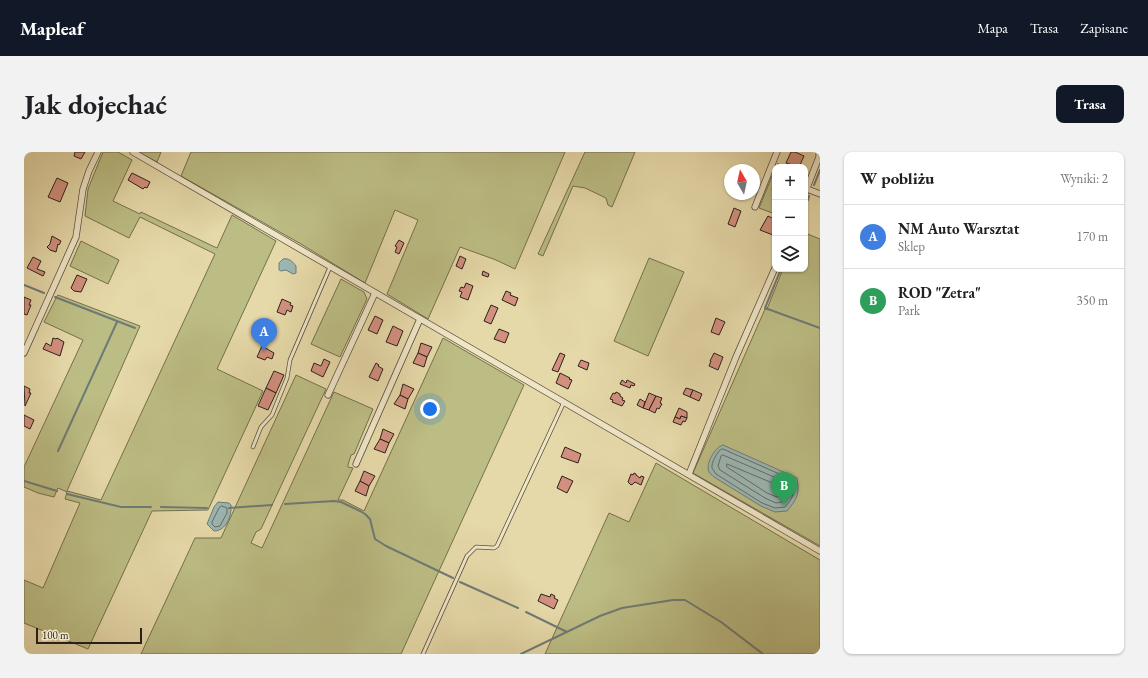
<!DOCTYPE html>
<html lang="pl">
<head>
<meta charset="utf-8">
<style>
	:root { --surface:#fff; --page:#f2f2f2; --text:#202124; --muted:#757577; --line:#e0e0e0; --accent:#111827 }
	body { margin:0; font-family:"EB Garamond",serif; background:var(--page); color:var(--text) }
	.controls { position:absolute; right:12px; top:12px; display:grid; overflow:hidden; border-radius:8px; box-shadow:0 1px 3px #0004 }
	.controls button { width:36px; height:36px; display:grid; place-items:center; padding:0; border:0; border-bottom:1px solid var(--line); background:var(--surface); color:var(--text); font:20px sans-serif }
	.compass { position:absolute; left:700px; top:12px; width:36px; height:36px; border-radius:50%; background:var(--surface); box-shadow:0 1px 3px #0004; rotate:351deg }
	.scale { position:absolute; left:12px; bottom:10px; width:106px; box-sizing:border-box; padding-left:4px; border:2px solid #2b2119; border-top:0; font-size:11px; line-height:14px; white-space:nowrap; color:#2b2119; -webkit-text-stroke:3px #efe6c7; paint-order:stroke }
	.you { position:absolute; left:406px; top:257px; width:14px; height:14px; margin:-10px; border:3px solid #fff; border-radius:50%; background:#1a73e8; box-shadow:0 0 0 6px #1a73e833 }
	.badge { display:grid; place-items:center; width:26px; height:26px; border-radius:50%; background:var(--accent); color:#fff; font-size:13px; font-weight:700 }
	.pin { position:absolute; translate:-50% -33px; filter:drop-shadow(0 1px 2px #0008) }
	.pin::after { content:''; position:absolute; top:21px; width:14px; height:12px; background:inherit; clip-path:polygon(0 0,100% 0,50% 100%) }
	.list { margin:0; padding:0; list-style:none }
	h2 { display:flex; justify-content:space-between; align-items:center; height:52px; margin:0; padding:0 16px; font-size:17px }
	h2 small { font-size:13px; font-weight:400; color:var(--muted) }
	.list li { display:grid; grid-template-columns:26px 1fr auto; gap:12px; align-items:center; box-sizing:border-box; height:64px; padding:0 16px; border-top:1px solid var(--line) }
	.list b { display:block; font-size:15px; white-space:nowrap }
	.list p { margin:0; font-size:13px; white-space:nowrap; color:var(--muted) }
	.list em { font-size:13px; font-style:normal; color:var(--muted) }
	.icon { flex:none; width:22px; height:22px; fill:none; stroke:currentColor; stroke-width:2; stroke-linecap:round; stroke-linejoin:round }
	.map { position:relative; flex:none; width:796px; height:502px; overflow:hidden; border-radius:8px }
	header { display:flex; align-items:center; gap:24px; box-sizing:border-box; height:56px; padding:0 20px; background:var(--accent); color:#fff }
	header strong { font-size:19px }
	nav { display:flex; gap:22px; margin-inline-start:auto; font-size:14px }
	.intro { display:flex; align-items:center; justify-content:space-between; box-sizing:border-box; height:96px; padding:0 24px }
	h1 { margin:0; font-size:28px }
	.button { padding:10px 18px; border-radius:8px; background:var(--accent); color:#fff; font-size:14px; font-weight:700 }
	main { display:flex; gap:24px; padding:0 24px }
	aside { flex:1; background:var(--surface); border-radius:8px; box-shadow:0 1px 3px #0004 }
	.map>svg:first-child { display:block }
	.green { fill:#bcbd84; stroke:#746f4e }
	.water { fill:#9cb7b4; stroke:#6f7b76 }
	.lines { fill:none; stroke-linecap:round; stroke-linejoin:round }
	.shore { stroke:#646c66; stroke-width:1 }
	.stream { stroke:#6f7b76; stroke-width:2 }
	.building { fill:#d3907f; stroke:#2b2119 }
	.service-casing { stroke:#5a4f3d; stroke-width:4.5 }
	.minor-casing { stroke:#5a4f3d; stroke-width:7 }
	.service { stroke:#efe6c7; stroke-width:3 }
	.minor { stroke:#efe6c7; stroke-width:5.5 }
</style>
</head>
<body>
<header>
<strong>Mapleaf</strong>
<nav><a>Mapa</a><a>Trasa</a><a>Zapisane</a></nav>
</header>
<div class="intro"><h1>Jak dojechać</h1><a class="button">Trasa</a></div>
<main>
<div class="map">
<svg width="796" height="502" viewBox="0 0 796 502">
	<rect width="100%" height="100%" fill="#e6d9a9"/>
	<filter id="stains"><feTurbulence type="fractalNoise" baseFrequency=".005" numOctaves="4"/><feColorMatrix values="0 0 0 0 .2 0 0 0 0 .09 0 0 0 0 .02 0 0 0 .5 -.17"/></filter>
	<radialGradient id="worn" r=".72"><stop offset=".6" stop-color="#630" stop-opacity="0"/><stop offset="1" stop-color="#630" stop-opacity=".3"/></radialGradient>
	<g class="green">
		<polygon points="79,0 94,0 108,8 89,49 116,62 117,60 193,96 208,63 252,89 193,217 239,239 184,358 128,359 64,497 0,471 0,428 19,436 56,351 41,347 43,340 34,336 30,345 14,341 0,335 0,315 59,188 20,170 33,144 34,143 116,174 43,339 77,348 191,102 116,65 105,86 61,64 64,37"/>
		<polygon points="113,0 137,0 133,10"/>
		<polygon points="167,0 541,0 491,117 472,108 436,95 404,167 363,142 394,68 371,58 341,131 277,92 157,24"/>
		<polygon points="561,0 611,0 588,55 584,53 582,46 561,36 549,34 519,104 514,102"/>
		<polygon points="748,24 751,26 751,62 735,56"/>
		<polygon points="781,81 796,87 796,394 669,321 741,157 743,157 759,117 781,117"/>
		<polygon points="57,89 95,108 84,132 46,114"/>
		<polygon points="625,106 660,120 624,204 590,189"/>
		<polygon points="317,127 340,140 343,147 316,205 287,192"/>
		<polygon points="419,186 500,233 377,502 117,502 171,386 197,386 272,223 302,237 237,377 232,380 227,391 238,396 310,240 349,257 330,302 327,303 324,313 324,315 329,316 314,348 319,348 340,359"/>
		<polygon points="632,311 796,408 796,502 521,502 585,361 605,370"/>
	</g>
	<g class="water">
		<path d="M 259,107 C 265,106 268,109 272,114 L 272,121 L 269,122 L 262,118 L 257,119 L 255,118 L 255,111 Z"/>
		<path d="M 699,293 L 773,326 C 776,342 773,347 763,359 L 751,360 L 737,354 L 690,325 C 688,323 686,322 685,320 C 681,312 691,295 699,293 Z"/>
		<path d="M 194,350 L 205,351 L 207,353 C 208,364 202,379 190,379 L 183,372 L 190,355 Z"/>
	</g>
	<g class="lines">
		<g class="shore">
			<path d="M 699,297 L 769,328 C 773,339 768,347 761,355 L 751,356 L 738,351 L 692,322 C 691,320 689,318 688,316 C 687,311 693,301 696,298 Z"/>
			<path d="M 699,303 L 764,331 C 767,339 763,344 758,350 L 752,351 L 741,346 L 696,318 L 694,314 L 697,304 Z"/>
			<polygon points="703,312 758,335 759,337 758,341 753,345 743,341 703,315"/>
			<polygon points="198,354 203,356 203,361 196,374 191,375 188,372 188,370 195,356"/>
		</g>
		<g class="stream">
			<polyline points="754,12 756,15"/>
			<polyline points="790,33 796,18"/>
			<polyline points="784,48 785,44"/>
			<polyline points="757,117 741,156 796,176"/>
			<polyline points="0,133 20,141"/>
			<polyline points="31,145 111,176"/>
			<polyline points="34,299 93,170"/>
			<polyline points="0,329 33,339"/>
			<polyline points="43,342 97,355 127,355"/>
			<polyline points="261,352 310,349 317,350 336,359 341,362 346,367 351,387 362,394 429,426"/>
			<polyline points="137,355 183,356"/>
			<polyline points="205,356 248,353"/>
			<polyline points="436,430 494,456"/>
			<polyline points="502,460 543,480"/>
			<polyline points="497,502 576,464 598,456 649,448 661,448 697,470 739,502"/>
		</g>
	</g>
	<g class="building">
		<polygon points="51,0 61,0 57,7 50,4"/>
		<polygon points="767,0 771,0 780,4 775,15 762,11"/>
		<polygon points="108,21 126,30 123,36 121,35 119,37 104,28"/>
		<polygon points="33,26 44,31 36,50 24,45"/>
		<polygon points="710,56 717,59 711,75 704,72"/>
		<polygon points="744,64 750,67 748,71 751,74 751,78 749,83 736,78"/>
		<polygon points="28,84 37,89 35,93 34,92 32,100 26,98 23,95 26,92"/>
		<polygon points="375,88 380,91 375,102 371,100 373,95 371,94"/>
		<polygon points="436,104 442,107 438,117 432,114"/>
		<polygon points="9,105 17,109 13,117 21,120 19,124 3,116"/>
		<polygon points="459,119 465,122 464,125 458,123"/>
		<polygon points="53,123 63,127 57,140 50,139 47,136"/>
		<polygon points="442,131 449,134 444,148 436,145 438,140 435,139 437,135 440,136"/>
		<polygon points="482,139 487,141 486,143 494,146 491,154 478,148"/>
		<polygon points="0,145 7,148 5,153 7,153 3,163 0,162"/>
		<polygon points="258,147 267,151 266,153 269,154 267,160 263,158 261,163 253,160"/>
		<polygon points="467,153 474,156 467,172 460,169"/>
		<polygon points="351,164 359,168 353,182 344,178"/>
		<polygon points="692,166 701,170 695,183 687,180"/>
		<polygon points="369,174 379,179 373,194 362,190"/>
		<polygon points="475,177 485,181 481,191 470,187"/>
		<polygon points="29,186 32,187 33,186 40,190 36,204 19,197 22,191 27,194"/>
		<polygon points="397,191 408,195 403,205 394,201"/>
		<polygon points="238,194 250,201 248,207 243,205 241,208 233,205"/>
		<polygon points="394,201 403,205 400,215 389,211"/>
		<polygon points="536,201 541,203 534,220 528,218"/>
		<polygon points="690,201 699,205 694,218 685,214 687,209 686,209"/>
		<polygon points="300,207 306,210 299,225 287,219 290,211 297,214"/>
		<polygon points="557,208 565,211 563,218 554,214"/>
		<polygon points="352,211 355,213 354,214 359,217 354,229 345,225"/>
		<polygon points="250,219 260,223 252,241 242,236"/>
		<polygon points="536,221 546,226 545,227 548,228 544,237 532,231"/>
		<polygon points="598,228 602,231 603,228 611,232 610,234 607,233 606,236 596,232"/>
		<polygon points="379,232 390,237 384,247 376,243"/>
		<polygon points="0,234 6,237 5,241 7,241 1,254"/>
		<polygon points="242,236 252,241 244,258 234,254"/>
		<polygon points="662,236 669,238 666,245 659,242"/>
		<polygon points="669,238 678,242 675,249 666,245"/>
		<polygon points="592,240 596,242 596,244 599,246 598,248 601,249 598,254 588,250 589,248 586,247 589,241 591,242"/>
		<polygon points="625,241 632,244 625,258 619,256"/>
		<polygon points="376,243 384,247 381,257 370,252"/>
		<polygon points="632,244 638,246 636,251 638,252 635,257 633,256 631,261 625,258"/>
		<polygon points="616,247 621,250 619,256 613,253"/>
		<polygon points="655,256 663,260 663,266 657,264 656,267 651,265"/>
		<polygon points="0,263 10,268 6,277 0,274"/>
		<polygon points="657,264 663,266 661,270 659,269 657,273 649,270 651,265 656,267"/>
		<polygon points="359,277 370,282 365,291 356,287"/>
		<polygon points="356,287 365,291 361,301 350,297"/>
		<polygon points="541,295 557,302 554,311 537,305"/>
		<polygon points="340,319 351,324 345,334 336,329"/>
		<polygon points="610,321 612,322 612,323 616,326 617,324 620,325 617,333 611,330 609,332 607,333 604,330 607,322 609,323"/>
		<polygon points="538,324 549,329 543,341 533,336"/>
		<polygon points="336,329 345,334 342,344 331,339"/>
		<polygon points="517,442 526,445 527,442 531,444 530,446 534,448 530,457 514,449"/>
	</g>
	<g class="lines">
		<defs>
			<g id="service">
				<polyline points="229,295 237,275 248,263 263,226 266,208 306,115"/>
				<polyline points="399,502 443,404 452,395 470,396 473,394 540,250"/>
			</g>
			<g id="minor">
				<polyline points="109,0 796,399"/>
				<polyline points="783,37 796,42"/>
				<polyline points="781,41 795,5 795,0"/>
				<polyline points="731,55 753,0"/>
				<polyline points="0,201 52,85 59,37 65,19 74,0"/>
				<polyline points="304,243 351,141"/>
				<polyline points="332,312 396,167"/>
				<polyline points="665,322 712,205 751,116"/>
			</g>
		</defs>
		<use href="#service" class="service-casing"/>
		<use href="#minor" class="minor-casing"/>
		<use href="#service" class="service"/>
		<use href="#minor" class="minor"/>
	</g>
	<rect width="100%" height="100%" filter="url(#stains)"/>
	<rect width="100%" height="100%" fill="url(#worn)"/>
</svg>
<div class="controls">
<button>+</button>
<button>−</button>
<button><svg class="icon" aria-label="layers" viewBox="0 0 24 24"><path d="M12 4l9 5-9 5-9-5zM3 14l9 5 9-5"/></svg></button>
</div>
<svg class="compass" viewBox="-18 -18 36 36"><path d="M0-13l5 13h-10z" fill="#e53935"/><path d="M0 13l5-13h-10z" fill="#757577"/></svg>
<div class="scale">100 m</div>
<div class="you"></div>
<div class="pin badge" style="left:240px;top:199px;background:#3f7fe0">A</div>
<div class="pin badge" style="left:760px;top:353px;background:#2e9e5b">B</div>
</div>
<aside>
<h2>W pobliżu<small>Wyniki: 2</small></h2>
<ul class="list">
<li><span class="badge" style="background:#3f7fe0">A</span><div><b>NM Auto Warsztat</b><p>Sklep</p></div><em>170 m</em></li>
<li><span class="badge" style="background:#2e9e5b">B</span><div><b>ROD &quot;Zetra&quot;</b><p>Park</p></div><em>350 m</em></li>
</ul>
</aside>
</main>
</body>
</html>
